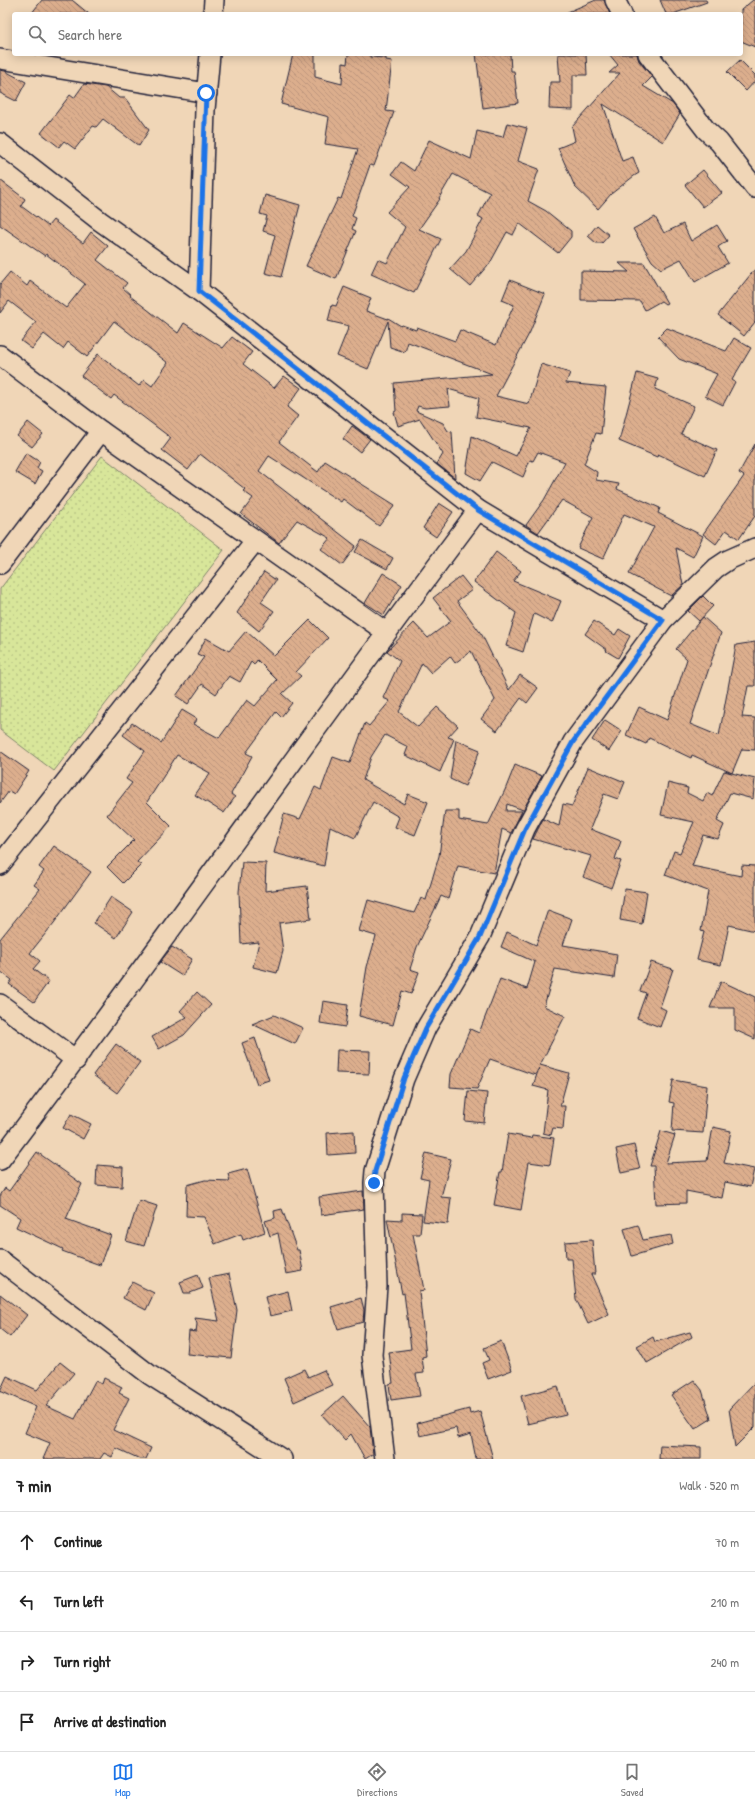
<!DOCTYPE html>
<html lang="en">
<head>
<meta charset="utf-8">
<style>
	:root { --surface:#fff; --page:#f6f6f6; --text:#222; --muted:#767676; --line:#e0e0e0; --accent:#1a73e8 }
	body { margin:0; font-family:"Patrick Hand",sans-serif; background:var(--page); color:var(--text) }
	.stop { position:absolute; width:12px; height:12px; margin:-9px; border:3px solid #1a73e8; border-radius:50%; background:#fff }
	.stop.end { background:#1a73e8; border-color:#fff; box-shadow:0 1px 4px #0008 }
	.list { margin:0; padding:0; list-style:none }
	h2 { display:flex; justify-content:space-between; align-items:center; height:52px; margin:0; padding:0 16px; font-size:17px }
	h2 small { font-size:13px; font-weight:400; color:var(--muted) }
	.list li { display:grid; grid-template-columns:26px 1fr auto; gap:12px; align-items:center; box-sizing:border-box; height:60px; padding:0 16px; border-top:1px solid var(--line) }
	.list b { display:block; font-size:15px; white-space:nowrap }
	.list em { font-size:13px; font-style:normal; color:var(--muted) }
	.icon { flex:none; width:22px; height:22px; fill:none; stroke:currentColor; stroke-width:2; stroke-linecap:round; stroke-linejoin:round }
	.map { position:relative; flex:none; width:755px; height:1459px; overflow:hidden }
	.search { position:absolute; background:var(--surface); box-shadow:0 2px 10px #0003; left:12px; right:12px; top:12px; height:44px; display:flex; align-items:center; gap:10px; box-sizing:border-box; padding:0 14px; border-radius:4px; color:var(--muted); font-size:15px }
	.sheet { height:292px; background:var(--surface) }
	nav { display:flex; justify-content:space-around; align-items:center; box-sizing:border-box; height:56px; border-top:1px solid var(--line); background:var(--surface); font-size:11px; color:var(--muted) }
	nav a { display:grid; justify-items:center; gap:2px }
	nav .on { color:var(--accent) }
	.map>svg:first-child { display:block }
	.grass { fill:url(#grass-dots); stroke:#7d846a }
	.building { fill:url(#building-back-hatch); stroke:#22223b }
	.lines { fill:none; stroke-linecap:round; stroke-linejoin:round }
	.minor-casing { stroke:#22223b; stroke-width:22 }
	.minor { stroke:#f0d6b7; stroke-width:19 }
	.route { stroke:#1a73e8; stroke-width:5 }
</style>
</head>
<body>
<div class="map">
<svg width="755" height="1459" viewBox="0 0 755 1459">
	<defs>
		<pattern id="grass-dots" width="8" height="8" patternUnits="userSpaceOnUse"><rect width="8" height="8" fill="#d8e69a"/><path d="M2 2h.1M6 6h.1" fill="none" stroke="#b9c586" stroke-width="1.8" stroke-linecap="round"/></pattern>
		<pattern id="building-back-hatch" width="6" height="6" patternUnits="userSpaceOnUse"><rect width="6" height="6" fill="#dcae8d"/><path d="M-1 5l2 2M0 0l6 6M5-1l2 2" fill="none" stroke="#bc957b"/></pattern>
	</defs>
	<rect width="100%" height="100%" fill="#f0d6b7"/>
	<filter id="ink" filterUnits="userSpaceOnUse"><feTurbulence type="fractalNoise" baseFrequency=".025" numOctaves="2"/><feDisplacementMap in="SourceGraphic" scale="8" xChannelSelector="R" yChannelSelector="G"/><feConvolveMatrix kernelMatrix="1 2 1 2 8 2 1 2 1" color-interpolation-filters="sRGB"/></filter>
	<g filter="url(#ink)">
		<polygon class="grass" points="102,456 224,550 54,771 0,730 0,589"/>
		<g class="building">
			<polygon points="42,0 72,0 89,14 31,14"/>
			<polygon points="596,0 604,0 610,14 563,14"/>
			<polygon points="660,0 706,0 707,2 673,14 666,14"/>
			<polygon points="753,0 755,0 755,47 741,41 741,10"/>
			<polygon points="293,54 315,54 315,77 342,84 343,63 347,64 348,54 370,54 370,57 386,58 386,60 392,61 386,111 394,112 374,166 370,165 352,216 356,218 352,229 356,231 336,279 306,266 338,198 341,199 358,149 325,144 329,117 281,104"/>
			<polygon points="476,54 510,54 511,71 514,71 518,103 483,108"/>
			<polygon points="558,54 586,54 587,75 573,75 573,110 549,109 550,82 560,82"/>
			<polygon points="609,54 637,54 639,61 652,77 643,86 673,104 680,114 663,142 603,104 622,161 633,157 639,173 634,176 611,194 598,209 575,187 558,148 575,141 572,127 620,73 609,73 618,65"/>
			<polygon points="740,60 755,75 755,81 746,91 727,72"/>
			<polygon points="0,70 5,71 26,82 16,101 0,93"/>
			<polygon points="84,84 106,87 119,98 125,98 149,130 139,146 103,119 96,127 93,126 75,149 64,141 59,147 41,133 70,95 74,98"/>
			<polygon points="507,123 527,128 518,161 539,169 528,201 546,211 571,231 571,237 558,253 519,223 513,235 507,232 489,265 488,265 470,286 450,269 466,251 483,219 478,216 490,193 453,174 439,198 440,199 419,229 441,239 414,293 371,274 378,259 387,263 405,227 387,212 410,187 392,174 401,162 414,171 429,140 471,159 477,131 503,137"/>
			<polygon points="703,170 722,193 703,207 685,185"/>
			<polygon points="0,180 25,199 21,206 48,226 53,220 83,243 91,232 108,246 97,260 127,283 123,288 131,295 130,296 178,333 184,323 223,348 232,337 252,352 243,364 274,388 284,376 301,388 287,407 298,416 279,442 318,472 325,461 395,505 379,526 343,499 341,502 269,456 259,471 356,546 342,565 321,549 330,538 297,520 279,543 241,514 253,498 243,491 245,489 200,454 188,470 162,450 171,438 114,395 111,399 81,376 98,354 139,386 144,380 152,386 168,363 114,321 87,357 68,342 63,349 44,334 32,349 21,341 36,322 9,301 0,313 0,284 10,272 27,286 30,281 66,308 85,284 46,254 45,256 0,225"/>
			<polygon points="265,195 300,205 281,277 265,273 275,235 263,231 267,216 260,214"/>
			<polygon points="655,217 664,233 683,224 691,241 717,225 727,241 718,247 728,263 695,282 681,259 661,269 652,261 633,229"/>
			<polygon points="597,225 609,235 602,243 596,243 588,236"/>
			<polygon points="619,263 644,263 667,303 665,304 661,301 645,310 640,301 581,300 581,271 629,272"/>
			<polygon points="755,269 755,322 744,336 718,315"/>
			<polygon points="510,280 545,294 530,332 496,396 529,404 541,364 570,373 566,383 606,387 601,434 596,433 584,464 597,472 596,480 619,484 617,489 660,508 658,513 703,536 693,557 676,548 683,585 671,596 629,574 654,527 624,514 603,559 578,548 593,517 562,500 538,533 526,525 544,500 565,462 538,452 533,461 530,460 523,477 492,462 480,481 466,473 472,436 516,456 531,428 476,417 479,398 448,389 450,406 425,408 418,406 416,411 443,423 448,431 452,432 455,478 437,464 443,454 420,419 398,426 394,412 396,411 394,383 492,374 408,342 405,352 390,347 388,321 368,369 337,356 349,326 328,321 332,305 336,306 344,287 371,298 366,311 388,319 388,318 401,326 402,325 416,330 417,327 455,341 460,330 496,345 514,305 502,300"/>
			<polygon points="667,328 726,351 734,338 751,348 732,380 735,382 723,405 705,396 717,374 679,359 658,337"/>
			<polygon points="637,373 658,379 655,389 694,406 681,434 717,450 705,476 658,454 657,457 619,441"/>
			<polygon points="28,422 43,434 32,447 17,436"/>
			<polygon points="352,426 370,439 360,452 343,439"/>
			<polygon points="755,444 755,516 739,539 726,530 716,544 703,534 744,476 739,473"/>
			<polygon points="26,453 40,462 37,468 42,471 35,484 15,472"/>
			<polygon points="439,503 453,512 436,537 423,528"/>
			<polygon points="362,540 393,558 387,569 355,552"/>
			<polygon points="496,552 521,571 513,581 561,601 552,623 534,614 523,652 506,646 516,613 474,582"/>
			<polygon points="264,572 276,580 261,602 274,611 259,631 237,613"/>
			<polygon points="383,573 402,585 384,615 365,603"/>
			<polygon points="461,576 472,590 457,601 482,635 509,690 520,675 538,688 527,703 521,698 497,731 481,719 495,700 471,651 455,663 450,656 431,673 422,663 399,712 418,727 437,707 458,726 448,737 454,739 440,772 405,755 408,747 385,735 371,757 363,780 404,804 408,794 428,802 415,835 395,827 399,817 373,802 355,838 330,826 324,866 274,853 284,814 300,819 315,787 321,790 333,757 350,763 365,723 369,726 390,701 383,698 400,661 387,651 414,623 428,638 451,621 433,598"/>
			<polygon points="703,596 713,606 699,621 688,611"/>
			<polygon points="703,617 721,633 690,724 719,736 736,645 755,642 755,686 748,686 742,717 755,718 755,750 742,749 732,773 692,755 691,758 649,738 646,744 626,735 639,707 667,720 687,659 676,649"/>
			<polygon points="310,620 328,638 296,672 301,676 282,694 292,703 281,717 276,712 246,753 252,756 231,794 235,797 224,813 195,795 210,773 177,755 147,802 171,826 137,862 141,865 123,883 107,867 134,840 107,815 132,783 126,779 145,751 123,735 132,723 161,743 182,710 197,719 193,724 219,738 247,700 255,706 277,680 257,660 254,665 251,662 240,682 229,676 216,694 202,684 188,704 176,696 204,657 197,654 206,638 229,651 246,631 274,656"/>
			<polygon points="594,621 615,635 619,629 630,636 618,658 606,651 607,650 585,634"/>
			<polygon points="605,720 622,731 609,751 592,740"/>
			<polygon points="456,740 480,750 465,786 450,779"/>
			<polygon points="0,751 29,771 14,794 9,791 0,803"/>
			<polygon points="515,765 542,776 523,810 507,804 506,811 522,811 511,833 502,829 494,873 458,866 448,899 441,896 417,947 410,969 419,972 411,994 402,991 393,1025 359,1016 367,967 376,936 359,931 368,900 414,913 421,898 426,900 439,856 445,811 459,811 459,820 488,825 505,790"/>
			<polygon points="588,767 625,782 618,799 604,794 590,829 621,841 615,859 621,861 611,888 583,877 591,856 533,839 543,819 559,826 563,804 572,806"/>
			<polygon points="724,771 755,779 753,799 730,793 717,821 724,825 718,839 703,835 692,866 741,876 742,865 755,866 755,931 729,925 721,965 697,960 704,932 701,931 708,891 665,875 674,851 680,853 694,822 661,815 668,783 688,788 687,793 703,801 707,793 712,796"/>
			<polygon points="54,846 91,872 54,923 30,953 40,961 33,969 49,981 34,1002 9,984 12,980 0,971 0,939 40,889 34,885 44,871 39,867"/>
			<polygon points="242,862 266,863 265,891 307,886 311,919 279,923 283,951 277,973 253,967 259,942 241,944 239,892"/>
			<polygon points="625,889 647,892 642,924 620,920"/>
			<polygon points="111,897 133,912 116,938 94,923"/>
			<polygon points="548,910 572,919 563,945 617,954 614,978 555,969 544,1006 565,1016 540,1065 569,1073 560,1106 565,1106 563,1129 553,1128 551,1135 543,1133 548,1090 533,1086 539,1068 535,1075 490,1059 477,1089 450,1087 451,1074 470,1029 479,1033 500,979 527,989 535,962 501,947 507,932 536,945"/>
			<polygon points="172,947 192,959 182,976 160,962"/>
			<polygon points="651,962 673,969 660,1007 666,1010 660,1027 637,1018 646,993 640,991"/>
			<polygon points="721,981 755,997 755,1039 735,1030 735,1008 710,1008"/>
			<polygon points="197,992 211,1005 184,1035 159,1049 152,1037 187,1017 180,1011"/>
			<polygon points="323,1001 348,1005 345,1027 320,1023"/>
			<polygon points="274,1015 303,1028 295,1044 252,1024"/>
			<polygon points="255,1038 269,1080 257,1084 242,1043"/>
			<polygon points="116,1044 140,1062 117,1093 93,1075"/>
			<polygon points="337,1050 370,1051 369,1074 336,1073"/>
			<polygon points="673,1080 707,1086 703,1133 672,1131 674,1103 669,1102"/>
			<polygon points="468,1091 487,1093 484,1123 465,1121"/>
			<polygon points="71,1114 91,1124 83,1139 63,1128"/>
			<polygon points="713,1127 731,1131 724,1163 754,1169 750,1187 725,1182 722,1198 686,1191 686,1203 656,1204 654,1166 650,1166 661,1131 675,1135 666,1163 707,1161"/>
			<polygon points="354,1131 355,1153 328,1155 327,1133"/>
			<polygon points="508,1134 531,1138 532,1135 554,1138 550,1165 529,1162 521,1210 494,1205 500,1172 502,1172"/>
			<polygon points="634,1145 640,1169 621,1173 616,1149"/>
			<polygon points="37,1152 82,1184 66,1219 111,1235 100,1265 62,1251 63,1249 16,1227 20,1218 0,1205 0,1196 5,1188 9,1191"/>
			<polygon points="426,1153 451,1159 441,1197 451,1198 448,1224 423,1221 429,1180 420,1178"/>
			<polygon points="97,1165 123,1167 122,1187 96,1185"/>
			<polygon points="247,1169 265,1232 243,1240 241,1234 215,1244 204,1217 186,1216 187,1185 205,1180 230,1181 228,1174"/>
			<polygon points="363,1191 364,1209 321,1215 319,1197"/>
			<polygon points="139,1200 157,1206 144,1246 126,1241"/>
			<polygon points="282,1209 297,1250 299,1250 303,1271 286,1274 278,1233 270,1236 265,1221 275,1218 274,1211"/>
			<polygon points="402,1213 422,1214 420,1234 413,1234 424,1290 419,1291 426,1356 422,1357 424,1373 416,1374 420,1396 391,1400 389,1384 393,1383 389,1352 411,1349 404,1293 402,1294 387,1219 402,1220"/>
			<polygon points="638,1225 643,1240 671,1235 673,1244 632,1256 624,1229"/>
			<polygon points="592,1240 595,1274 591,1274 609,1314 588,1324 576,1299 572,1259 566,1259 565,1242"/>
			<polygon points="229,1274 237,1310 231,1358 187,1354 189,1331 196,1332 197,1324 195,1318 219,1321 209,1278"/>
			<polygon points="198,1275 203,1288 190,1293 184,1293 180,1282"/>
			<polygon points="132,1282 154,1293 146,1310 123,1298"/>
			<polygon points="288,1291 292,1311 270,1316 265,1297"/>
			<polygon points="0,1294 27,1315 10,1337 0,1329"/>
			<polygon points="361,1298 364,1310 363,1322 338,1329 331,1307"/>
			<polygon points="690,1332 692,1337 647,1363 637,1346 653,1337 655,1342"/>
			<polygon points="501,1341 512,1370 488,1379 482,1363 489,1360 484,1348"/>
			<polygon points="60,1362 74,1373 46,1406 75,1419 95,1381 102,1384 104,1378 122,1387 119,1393 129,1398 113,1430 151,1448 146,1459 140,1459 116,1448 112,1457 104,1453 100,1459 43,1459 50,1443 25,1433 36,1407 0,1391 7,1376 37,1390"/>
			<polygon points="304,1369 308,1377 324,1370 332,1385 294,1402 284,1378"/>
			<polygon points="694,1380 702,1390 711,1419 695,1429 671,1395"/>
			<polygon points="755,1382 755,1427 735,1447 729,1409"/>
			<polygon points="558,1386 566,1415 528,1424 521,1396"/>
			<polygon points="343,1396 370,1427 373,1454 365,1459 351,1434 345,1440 322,1415"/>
			<polygon points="469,1409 470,1414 480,1411 493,1459 476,1459 471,1434 458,1438 456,1428 420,1436 417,1423"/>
			<polygon points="660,1445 701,1447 701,1459 659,1459"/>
		</g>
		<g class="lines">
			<defs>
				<g id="minor">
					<polyline points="615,0 622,14"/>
					<polyline points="213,14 214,0"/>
					<polyline points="648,54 706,130 719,142 755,188"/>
					<polyline points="0,59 207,93"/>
					<polyline points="0,143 100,221 199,291 478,510 663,620"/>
					<polyline points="199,291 205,110 210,54"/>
					<polyline points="0,355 101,431 386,632"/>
					<polyline points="0,564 101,431"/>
					<polyline points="0,865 255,541"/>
					<polyline points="0,1004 76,1060"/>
					<path d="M 0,1160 C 163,945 316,725 478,510"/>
					<polyline points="0,1260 150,1375 282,1459"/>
					<polyline points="385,1459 372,1355 377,1286 374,1183 375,1171 404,1079 426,1028 480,937 525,829 573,742 663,620 716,568 728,560 755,548"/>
				</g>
			</defs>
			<use href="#minor" class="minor-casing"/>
			<use href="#minor" class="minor"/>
		</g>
	</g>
	<g class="lines" filter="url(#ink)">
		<polyline class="route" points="206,93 199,291 478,510 663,620 573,742 525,829 480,937 426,1028 404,1078 375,1171 374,1183"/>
	</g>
</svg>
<div class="stop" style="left:206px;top:93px"></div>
<div class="stop end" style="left:374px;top:1183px"></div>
<div class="search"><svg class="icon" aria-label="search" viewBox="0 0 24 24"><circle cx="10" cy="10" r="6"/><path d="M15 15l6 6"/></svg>Search here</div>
</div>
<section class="sheet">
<h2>7 min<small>Walk · 520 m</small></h2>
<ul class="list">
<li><svg class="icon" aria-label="ahead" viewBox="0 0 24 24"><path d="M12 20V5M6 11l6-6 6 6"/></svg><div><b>Continue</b></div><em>70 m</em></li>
<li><svg class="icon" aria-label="left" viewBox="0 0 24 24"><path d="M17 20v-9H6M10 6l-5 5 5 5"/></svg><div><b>Turn left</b></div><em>210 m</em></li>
<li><svg class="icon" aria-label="right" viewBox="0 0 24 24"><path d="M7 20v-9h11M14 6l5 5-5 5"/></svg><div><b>Turn right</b></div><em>240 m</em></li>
<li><svg class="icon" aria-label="arrive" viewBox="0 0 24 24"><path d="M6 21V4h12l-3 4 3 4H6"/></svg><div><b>Arrive at destination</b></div></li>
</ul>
</section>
<nav>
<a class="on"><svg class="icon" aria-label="map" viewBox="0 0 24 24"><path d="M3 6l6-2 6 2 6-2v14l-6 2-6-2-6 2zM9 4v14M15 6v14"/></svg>Map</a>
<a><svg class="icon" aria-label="directions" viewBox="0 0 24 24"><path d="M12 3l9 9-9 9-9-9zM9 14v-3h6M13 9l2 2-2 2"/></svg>Directions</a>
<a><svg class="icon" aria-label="saved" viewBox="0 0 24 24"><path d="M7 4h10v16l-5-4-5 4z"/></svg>Saved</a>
</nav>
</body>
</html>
